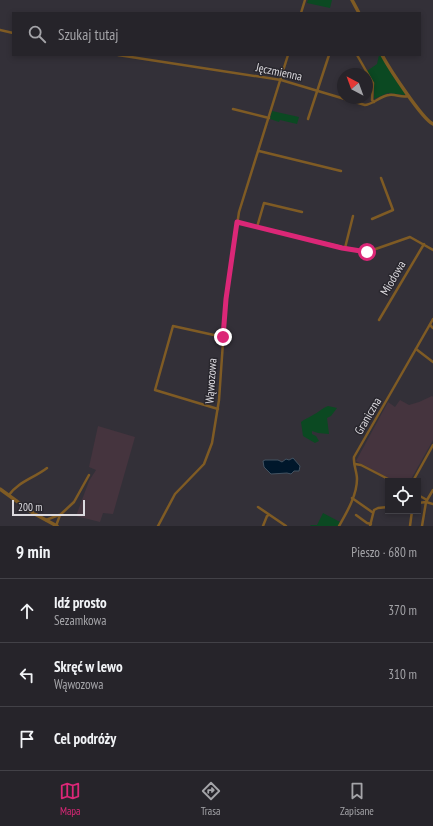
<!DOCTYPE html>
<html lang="pl">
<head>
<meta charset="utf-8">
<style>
	:root { --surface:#26242a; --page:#2e2c32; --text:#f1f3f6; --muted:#a4a4a8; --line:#424147; --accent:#db2777 }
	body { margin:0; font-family:"PT Sans Narrow",sans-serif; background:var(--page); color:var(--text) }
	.controls { position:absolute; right:12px; bottom:12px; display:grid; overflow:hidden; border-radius:0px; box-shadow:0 2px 6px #0003 }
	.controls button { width:36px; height:36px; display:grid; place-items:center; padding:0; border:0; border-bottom:1px solid var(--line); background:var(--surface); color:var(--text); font:20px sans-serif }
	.compass { position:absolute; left:337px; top:68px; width:36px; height:36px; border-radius:50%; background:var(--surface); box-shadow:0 2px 6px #0003; rotate:319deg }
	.scale { position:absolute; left:12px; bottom:10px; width:73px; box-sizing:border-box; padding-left:4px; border:2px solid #dcdadf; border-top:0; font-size:11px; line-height:14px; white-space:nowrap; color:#dcdadf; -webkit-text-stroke:3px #29272e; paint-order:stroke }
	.stop { position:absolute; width:12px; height:12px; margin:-9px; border:3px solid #db2777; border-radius:50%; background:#fff }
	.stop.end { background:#db2777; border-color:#fff; box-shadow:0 1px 4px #0008 }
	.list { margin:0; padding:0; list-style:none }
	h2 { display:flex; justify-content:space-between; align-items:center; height:52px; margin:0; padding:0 16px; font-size:17px }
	h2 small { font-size:13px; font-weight:400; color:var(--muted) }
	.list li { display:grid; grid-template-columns:26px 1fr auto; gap:12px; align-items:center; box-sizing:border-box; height:64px; padding:0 16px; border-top:1px solid var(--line) }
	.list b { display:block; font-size:15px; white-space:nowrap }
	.list p { margin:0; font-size:13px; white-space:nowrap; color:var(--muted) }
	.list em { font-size:13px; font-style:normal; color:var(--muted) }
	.icon { flex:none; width:22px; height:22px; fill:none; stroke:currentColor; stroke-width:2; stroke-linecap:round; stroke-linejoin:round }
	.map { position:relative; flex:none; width:433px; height:526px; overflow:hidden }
	.search { position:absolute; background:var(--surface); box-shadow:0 2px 6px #0003; left:12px; right:12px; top:12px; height:44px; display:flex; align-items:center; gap:10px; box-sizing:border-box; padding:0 14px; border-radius:0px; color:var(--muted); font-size:15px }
	.sheet { height:244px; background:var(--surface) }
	nav { display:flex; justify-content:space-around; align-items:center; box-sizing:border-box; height:56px; border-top:1px solid var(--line); background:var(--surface); font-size:11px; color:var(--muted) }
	nav a { display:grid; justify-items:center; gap:2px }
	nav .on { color:var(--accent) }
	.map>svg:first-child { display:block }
	.industrial { fill:#45343e }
	.green { fill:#0b4922 }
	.water { fill:#00172b; stroke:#425261 }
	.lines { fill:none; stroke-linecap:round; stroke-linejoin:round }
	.minor { stroke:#7f5b24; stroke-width:2.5 }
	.tertiary { stroke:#7f5b24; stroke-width:3.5 }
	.route { stroke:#db2777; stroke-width:5 }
	.labels { text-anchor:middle; stroke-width:3; stroke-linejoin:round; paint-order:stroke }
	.street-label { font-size:12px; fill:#dcdadf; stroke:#29272e }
</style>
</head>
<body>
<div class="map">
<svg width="433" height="526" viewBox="0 0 433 526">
	<rect width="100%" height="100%" fill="#333038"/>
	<g class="industrial">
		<polygon points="432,396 433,397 433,440 410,481 394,481 356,461 388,402 395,407 400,400 409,405 419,402"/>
		<polygon points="98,426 135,437 113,514 103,513 100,522 76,516 89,481 96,470 89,467"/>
	</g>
	<g class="green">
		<polygon points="308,0 332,0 330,8 307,3"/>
		<polygon points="379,55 381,55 392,75 405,92 405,95 388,93 374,99 374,85 367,71 377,64"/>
		<polygon points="272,111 299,117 297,124 280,120 279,122 270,119"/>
		<path d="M 328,406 L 337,408 L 331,416 L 327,418 L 329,434 L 318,433 L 312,431 L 312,434 L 316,436 L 319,441 L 315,443 L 303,436 L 301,422 C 305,419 308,418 313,415 C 318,413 322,408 328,406 Z"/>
		<polygon points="323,513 340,522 338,526 310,526 311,525 317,525"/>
	</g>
	<polygon class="water" points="293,458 300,466 299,471 294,471 291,474 287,473 271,474 264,467 263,461 265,460 278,460 282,462 286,459 289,460"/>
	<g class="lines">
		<g class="minor">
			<polyline points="301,13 305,0"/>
			<polyline points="0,30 13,33"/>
			<path d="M 118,55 L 281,80 L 365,105 C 374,104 380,96 389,95 C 396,94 402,98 408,96"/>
			<polyline points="357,55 373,83 372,100 374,102"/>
			<polyline points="233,109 269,118"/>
			<polyline points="308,119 329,55"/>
			<polyline points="259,151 341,171"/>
			<polyline points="372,219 393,210 381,178"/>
			<polyline points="237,222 342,247 367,252 410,237 433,250"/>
			<polyline points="257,227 264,203 302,212"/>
			<polyline points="345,248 353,216"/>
			<polyline points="379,320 424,244"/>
			<polyline points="430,325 433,328"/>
			<polyline points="416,349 433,362"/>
			<polyline points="218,409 155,390 173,326 223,337"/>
			<polyline points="355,464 361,465 392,481"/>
			<polyline points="413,481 433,445"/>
			<path d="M 9,495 C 18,482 34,478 47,468"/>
			<polyline points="418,495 427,500 426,502 433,504"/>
			<polyline points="352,498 372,512"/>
			<polyline points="427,500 433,490"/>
			<polyline points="418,503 426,502 422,526"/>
			<polyline points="258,507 286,526"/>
			<polyline points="356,515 367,523 371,524"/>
			<polyline points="46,520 59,515"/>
			<polyline points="56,526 60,515 74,502 89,475"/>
			<polyline points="158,526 175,494 204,464 212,443 219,400 226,299 239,212 288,55"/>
			<polyline points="263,526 267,516 269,515"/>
			<path d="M 339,526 C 347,512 357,495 357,479 C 357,472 353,464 354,457 L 433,319"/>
			<polyline points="370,526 374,510 378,508 388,507"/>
			<polyline points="410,526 412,511"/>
		</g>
		<g class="tertiary">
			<polyline points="352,0 359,13"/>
			<path d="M 382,55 C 389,68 422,119 433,124"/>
			<polyline points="0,489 33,513 57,526"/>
		</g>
	</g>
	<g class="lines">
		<polyline class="route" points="223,337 226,299 237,222 342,248 367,252"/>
	</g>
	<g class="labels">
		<g class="street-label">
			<text transform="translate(279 72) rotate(12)" y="4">Jęczmienna</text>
			<text transform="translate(393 278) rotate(-60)" y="4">Miodowa</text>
			<text transform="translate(211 381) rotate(-86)" y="4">Wąwozowa</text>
			<text transform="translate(368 416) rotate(-60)" y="4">Graniczna</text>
		</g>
	</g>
</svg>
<div class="controls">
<button><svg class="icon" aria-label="locate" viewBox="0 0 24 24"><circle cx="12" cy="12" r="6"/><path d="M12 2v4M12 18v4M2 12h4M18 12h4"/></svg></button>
</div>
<svg class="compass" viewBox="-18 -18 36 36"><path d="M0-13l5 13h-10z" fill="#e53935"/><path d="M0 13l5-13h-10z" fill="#a4a4a8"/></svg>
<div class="scale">200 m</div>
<div class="stop" style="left:367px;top:252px"></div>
<div class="stop end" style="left:223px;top:337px"></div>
<div class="search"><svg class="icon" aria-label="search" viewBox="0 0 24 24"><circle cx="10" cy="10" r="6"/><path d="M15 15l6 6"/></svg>Szukaj tutaj</div>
</div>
<section class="sheet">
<h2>9 min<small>Pieszo · 680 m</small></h2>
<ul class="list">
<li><svg class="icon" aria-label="ahead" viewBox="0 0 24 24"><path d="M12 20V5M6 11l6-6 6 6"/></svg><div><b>Idź prosto</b><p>Sezamkowa</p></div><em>370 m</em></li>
<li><svg class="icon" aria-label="left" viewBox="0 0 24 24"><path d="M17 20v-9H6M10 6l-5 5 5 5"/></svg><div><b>Skręć w lewo</b><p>Wąwozowa</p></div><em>310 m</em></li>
<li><svg class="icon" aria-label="arrive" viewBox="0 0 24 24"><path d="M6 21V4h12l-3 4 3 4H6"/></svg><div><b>Cel podróży</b></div></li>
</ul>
</section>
<nav>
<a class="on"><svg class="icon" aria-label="map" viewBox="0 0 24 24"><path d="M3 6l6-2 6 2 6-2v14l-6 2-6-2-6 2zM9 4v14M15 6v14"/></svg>Mapa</a>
<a><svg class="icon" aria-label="directions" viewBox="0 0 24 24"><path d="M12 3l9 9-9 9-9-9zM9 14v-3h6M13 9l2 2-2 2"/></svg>Trasa</a>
<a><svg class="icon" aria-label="saved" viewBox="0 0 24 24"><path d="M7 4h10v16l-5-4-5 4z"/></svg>Zapisane</a>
</nav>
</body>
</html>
